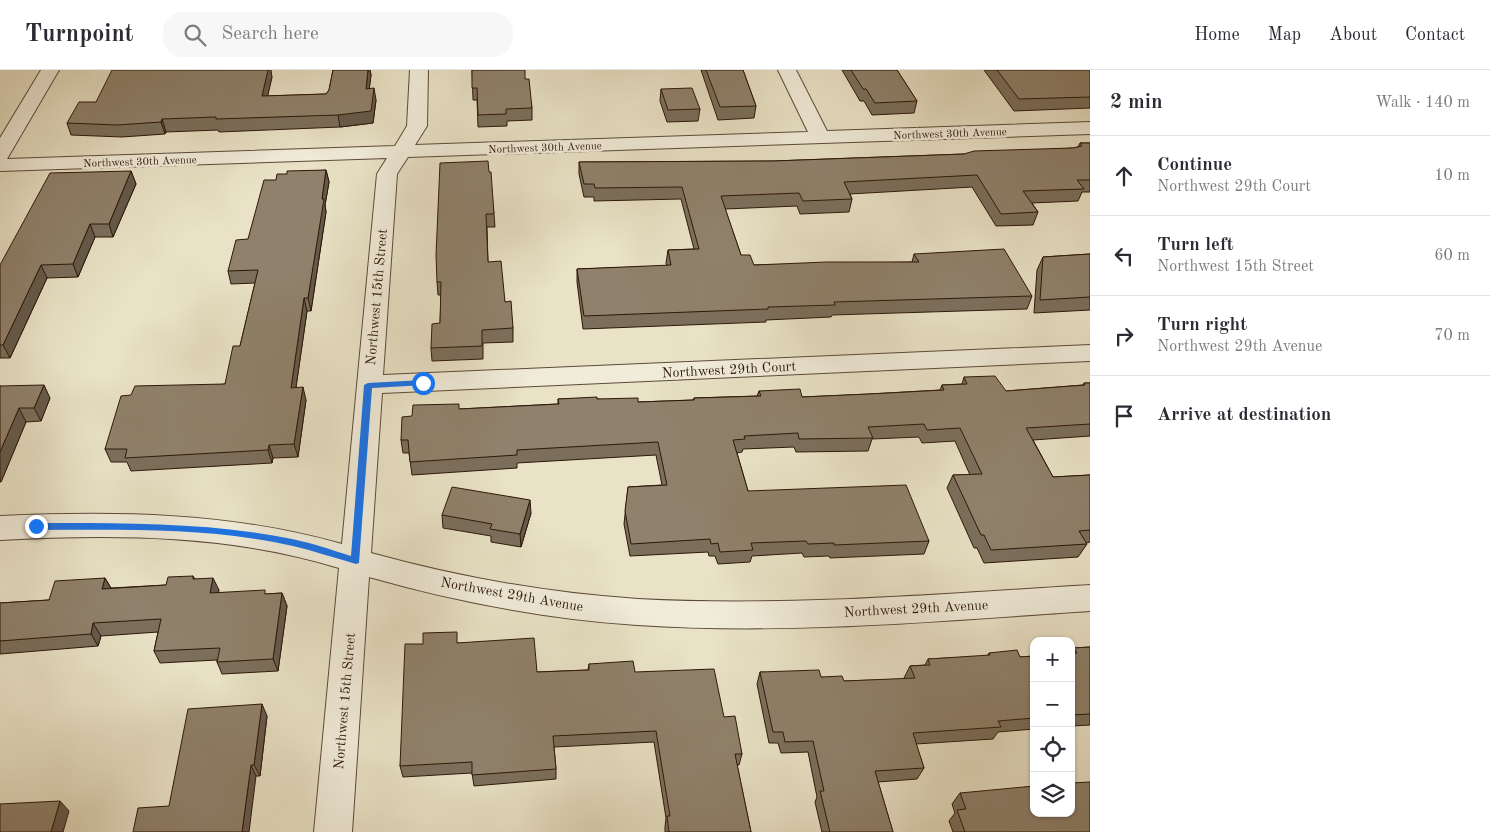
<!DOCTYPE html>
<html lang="en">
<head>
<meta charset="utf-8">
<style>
	:root { --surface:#fff; --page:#f7f7f7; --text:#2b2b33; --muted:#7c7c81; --line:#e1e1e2 }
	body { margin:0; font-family:"Old Standard TT",serif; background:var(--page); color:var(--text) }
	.controls { position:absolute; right:15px; bottom:15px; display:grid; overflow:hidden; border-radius:10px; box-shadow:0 1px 4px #0004 }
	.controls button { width:45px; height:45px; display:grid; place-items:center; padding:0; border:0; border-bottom:1px solid var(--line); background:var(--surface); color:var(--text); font:25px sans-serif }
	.stop { position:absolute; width:15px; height:15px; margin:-11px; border:4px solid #1a73e8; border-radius:50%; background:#fff }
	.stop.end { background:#1a73e8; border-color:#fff; box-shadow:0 1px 5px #0008 }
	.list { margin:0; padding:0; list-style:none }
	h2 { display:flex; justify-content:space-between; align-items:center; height:65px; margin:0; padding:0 20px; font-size:21px }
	h2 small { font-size:16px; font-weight:400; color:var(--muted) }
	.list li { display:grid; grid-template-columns:32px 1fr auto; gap:15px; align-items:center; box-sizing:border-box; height:80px; padding:0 20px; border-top:1px solid var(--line) }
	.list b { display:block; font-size:19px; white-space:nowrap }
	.list p { margin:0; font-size:16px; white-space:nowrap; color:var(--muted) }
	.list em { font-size:16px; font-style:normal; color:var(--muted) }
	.icon { flex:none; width:28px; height:28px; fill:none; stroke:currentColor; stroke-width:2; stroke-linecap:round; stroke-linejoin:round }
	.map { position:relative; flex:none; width:1090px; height:762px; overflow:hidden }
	header { display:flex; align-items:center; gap:30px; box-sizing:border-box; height:70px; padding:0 25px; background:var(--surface); border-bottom:1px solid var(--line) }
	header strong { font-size:24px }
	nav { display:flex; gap:28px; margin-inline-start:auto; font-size:18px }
	.search { width:350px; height:45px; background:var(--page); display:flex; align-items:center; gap:12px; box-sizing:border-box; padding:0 18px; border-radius:20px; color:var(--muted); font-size:19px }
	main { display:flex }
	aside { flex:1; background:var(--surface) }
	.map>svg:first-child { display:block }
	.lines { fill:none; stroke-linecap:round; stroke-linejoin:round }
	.minor-casing { stroke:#5c4a38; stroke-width:2 }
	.minor { fill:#f1ecda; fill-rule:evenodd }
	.wall { fill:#7b6f5c; stroke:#2d1708 }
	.shaded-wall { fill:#645a4b; stroke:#2d1708 }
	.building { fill:#8f816b; stroke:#2d1708 }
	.route { fill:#1a73e8 }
	.labels { text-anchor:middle; stroke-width:5; stroke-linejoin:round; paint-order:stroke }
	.far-street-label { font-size:11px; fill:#2d1708; stroke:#f1ecda }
	.street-label { font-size:14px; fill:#2d1708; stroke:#f1ecda }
</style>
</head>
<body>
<header>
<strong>Turnpoint</strong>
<div class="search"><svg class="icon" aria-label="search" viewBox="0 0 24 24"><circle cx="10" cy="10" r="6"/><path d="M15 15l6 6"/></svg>Search here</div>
<nav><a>Home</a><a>Map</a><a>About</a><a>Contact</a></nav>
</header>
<main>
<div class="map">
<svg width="1090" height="762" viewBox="0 0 1090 762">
	<rect width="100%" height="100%" fill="#e9e2c6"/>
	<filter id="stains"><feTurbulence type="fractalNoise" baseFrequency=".004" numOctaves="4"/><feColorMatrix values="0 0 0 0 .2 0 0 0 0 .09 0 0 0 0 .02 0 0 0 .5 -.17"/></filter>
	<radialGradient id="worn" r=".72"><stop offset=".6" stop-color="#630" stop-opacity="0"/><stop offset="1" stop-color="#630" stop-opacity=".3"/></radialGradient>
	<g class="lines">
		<defs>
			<path id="minor" d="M 41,0 L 59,0 L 7,89 L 395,76 L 407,56 L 410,0 L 428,0 L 427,56 L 415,75 L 808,62 L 778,0 L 796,0 L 827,61 L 1090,52 L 1090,64 L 408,87 L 397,104 L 383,305 L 1090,275 L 1090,291 L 382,323 L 371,483 C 458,507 548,523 638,529 C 789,537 940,524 1090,515 L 1090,541 C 939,551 788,565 637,555 C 546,549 457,532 369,507 L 352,762 L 314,762 L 339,498 C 229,464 114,464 0,470 L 0,446 C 115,441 230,442 342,474 L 377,104 L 387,88 L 0,101 L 0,68 Z"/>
		</defs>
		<use href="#minor" class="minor-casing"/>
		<use href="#minor" class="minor"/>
	</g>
	<g class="wall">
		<polygon points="333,0 370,0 371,5 369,19 376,30 373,53 340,57 219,62 218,60 166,62 165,64 122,67 71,65 67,53 96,32 272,7 267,26 326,24 329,20"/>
		<polygon points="472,0 525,9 532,38 532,50 507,51 507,56 478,57 477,30 473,30"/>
		<polygon points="701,0 743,0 756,36 754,48 718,50"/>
		<polygon points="842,0 897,0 917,31 914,43 872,45 864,31 860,31"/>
		<polygon points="984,0 1090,0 1090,38 1014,41"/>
		<polygon points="661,19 700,39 698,51 667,52 660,31"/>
		<polygon points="1080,73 1090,73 1090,122 1082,122 1078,131 1032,133 1038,142 1033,155 996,156 972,117 850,124 852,129 849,142 800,144 797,136 725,139 741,185 754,195 912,192 914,184 1032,226 1027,239 832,245 831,247 766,250 766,252 583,259 577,212 577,199 667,196 666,193 668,180 694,179 681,129 594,131 594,127 584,127 579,104 579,92 773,91 964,84 1073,78 1078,77"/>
		<polygon points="326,100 329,112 325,135 326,142 311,241 307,241 296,317 306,330 298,387 273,388 272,393 131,401 127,392 111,392 105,379 131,325 225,314 240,276 255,213 231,214 228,201 248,169 276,110 287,104"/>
		<polygon points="131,101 136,114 113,167 95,167 78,207 47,208 10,288 0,288 0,195"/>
		<polygon points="489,102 494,144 495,157 487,157 488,192 505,232 513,258 513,272 483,273 483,289 432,291 431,278 440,253 441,225 438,225 437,212"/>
		<polygon points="1090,184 1090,240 1034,243 1037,200 1043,187"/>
		<polygon points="964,307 1006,321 1083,315 1084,313 1090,313 1090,366 1033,370 1053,407 1090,405 1090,472 1086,473 1087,474 1078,487 984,493 977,478 974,478 947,418 953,405 970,405 955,371 922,373 919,367 872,369 868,381 796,382 794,377 743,379 742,382 737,383 748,421 929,471 924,484 830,488 829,486 804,487 802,483 752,486 750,492 718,494 715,486 709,486 708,482 630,486 624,454 628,417 662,415 656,385 517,393 517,398 412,405 409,383 403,383 401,370 412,346 460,339 558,334 558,329 597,329 638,332 693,330 694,328 757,326 759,321 802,327 869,324 940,320 942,315 962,314"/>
		<polygon points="0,316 50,328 41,351 26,352 1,412 0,412"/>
		<polygon points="531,443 521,477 491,472 491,466 443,458 442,445"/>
		<polygon points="193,506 195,509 219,520 218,523 267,524 282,523 287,536 278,601 222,604 217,592 217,590 160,593 154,581 158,562 101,566 98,576 0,584 0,533 49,530 105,508 111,518 166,515"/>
		<polygon points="459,573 537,602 588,600 589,594 635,602 724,647 742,684 739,695 737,695 751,762 665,762 665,757 666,748 654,672 554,677 556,699 556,709 474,716 472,703 403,707 400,696 423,574"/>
		<polygon points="1090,577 1090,655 1071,656 1071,582 1074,578"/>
		<polygon points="989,583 1020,587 1034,586 1034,659 998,662 993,669 916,674 924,698 917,709 878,712 893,762 822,762 815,732 817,727 808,682 781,683 778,673 769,673 757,614 760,602 821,607 844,611 904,609 904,608 910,596 925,595 928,589 987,586"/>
		<polygon points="267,646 260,706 256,706 169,736"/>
		<polygon points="960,723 1090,762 953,762 949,751 955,743 952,734"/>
	</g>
	<g class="shaded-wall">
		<polygon points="267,0 271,0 272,7 265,38 262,26"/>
		<polygon points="368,0 370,0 371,5 368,31 366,19"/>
		<polygon points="374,18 376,30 373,53 340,57 338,45"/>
		<polygon points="162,49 166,62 165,64 161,52"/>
		<polygon points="326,100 329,112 325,135 326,142 311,241 308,228"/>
		<polygon points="131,101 136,114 113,167 109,154"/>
		<polygon points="90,154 95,167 78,207 73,194"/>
		<polygon points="41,195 47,208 10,288 3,275"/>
		<polygon points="304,228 307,241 294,331 291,318"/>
		<polygon points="44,315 50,328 41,351 34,338"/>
		<polygon points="303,317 306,330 298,387 294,374"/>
		<polygon points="19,338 26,352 1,412 0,411 0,382"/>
		<polygon points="269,375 273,388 272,393 268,380"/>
		<polygon points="530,430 531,443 521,477 520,464"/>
		<polygon points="105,508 112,520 102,519"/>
		<polygon points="213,508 219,520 216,535 210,523"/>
		<polygon points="282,523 287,536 278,601 273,589"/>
		<polygon points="93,553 101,566 98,576 91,564"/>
		<polygon points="262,634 267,646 260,706 254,695"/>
		<polygon points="251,695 256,706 249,762 242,762"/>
		<polygon points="60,731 69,741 63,762 51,762"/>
	</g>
	<g class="building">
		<polygon points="112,0 268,0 262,26 326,24 329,20 333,0 368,0 366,19 374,18 371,41 338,45 216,49 216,47 162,49 161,52 117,55 67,53 79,32 96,32"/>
		<polygon points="472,0 525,0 525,9 529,9 532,38 506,39 506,44 478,45 477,18 472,18"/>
		<polygon points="706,0 743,0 756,36 720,37"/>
		<polygon points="851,0 897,0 917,31 875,33 866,19 863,19"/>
		<polygon points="997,0 1090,0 1090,27 1019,29"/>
		<polygon points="692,18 700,39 668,40 661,19"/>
		<polygon points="1080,73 1090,73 1090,110 1077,110 1084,119 1023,121 1038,142 1001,144 977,105 844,112 852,129 803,131 799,123 721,126 741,185 750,185 754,195 827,192 919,192 914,184 1004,179 1032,226 834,232 835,235 768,237 768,239 584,246 577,199 671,195 668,180 699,179 682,117 595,118 594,114 584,114 579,92 773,91 964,84 974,81 1073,78 1082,76"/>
		<polygon points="488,91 489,102 491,102 494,144 486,144 488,192 501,191 505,232 511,231 513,258 482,260 482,276 431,278 432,254 440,253 441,212 437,212 436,185 440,93"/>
		<polygon points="326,100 322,129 324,129 308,228 304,228 291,318 303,317 294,374 269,375 268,380 125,388 127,379 105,379 121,326 131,325 135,316 225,314 233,276 240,276 258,200 228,201 236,170 248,169 264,110 276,110 277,104 287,104 287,101"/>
		<polygon points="131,101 109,154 90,154 73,194 41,195 3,275 0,275 0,195 50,103"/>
		<polygon points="1090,184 1090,227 1040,230 1043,187"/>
		<polygon points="995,306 1006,321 1085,315 1084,313 1090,313 1090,354 1026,358 1053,407 1090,405 1090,460 1079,461 1087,474 991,480 984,465 981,465 953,405 982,404 960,358 927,360 924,354 868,357 873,368 799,369 798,363 744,366 745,369 733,370 748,421 906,415 929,471 834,475 834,473 808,474 806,471 751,473 753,480 720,482 718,473 711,474 710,469 631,474 625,441 628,417 667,415 658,372 517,380 517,385 410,392 408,370 401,370 402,347 412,346 413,335 459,334 459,339 559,334 558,329 597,327 597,329 638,328 638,332 694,330 694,328 761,326 759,321 800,319 802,327 869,324 944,320 942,315 967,314 964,307"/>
		<polygon points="44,315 34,338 19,338 0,382 0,316"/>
		<polygon points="452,417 530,430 520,464 490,459 492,454 442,445"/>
		<polygon points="193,506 193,509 213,508 210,523 265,520 265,524 282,523 273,589 217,592 220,578 154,581 161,549 93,553 91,564 0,571 0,533 49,530 55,511 105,508 102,519 166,515 168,507"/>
		<polygon points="457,562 457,573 534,568 537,602 589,600 589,594 633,591 635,602 714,599 724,647 735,646 742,684 735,684 751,762 669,762 667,746 670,746 656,661 553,666 556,699 472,705 472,692 400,696 405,574 423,574 423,563"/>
		<polygon points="1090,577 1090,644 1071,645 1071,583 1077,583 1074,578"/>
		<polygon points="1017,580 1020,587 1034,586 1034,648 998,651 1001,657 913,663 924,698 875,701 893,762 830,762 820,721 824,721 813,671 785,672 783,662 773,662 760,602 819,600 821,607 842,606 844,611 915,608 910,596 930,595 928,589 990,585 989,583"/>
		<polygon points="262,634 254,695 251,695 242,762 133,762 138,738 169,736 188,639"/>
		<polygon points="1090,712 1090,762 965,762 957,740 966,739 960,723 1034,716 1034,743 1071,743 1071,713"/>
		<polygon points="60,731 51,762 0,762 0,734"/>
	</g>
	<path class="route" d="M 423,310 L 427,313 L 425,315 L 372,318 L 359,493 L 356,494 C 335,488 314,481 293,476 C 210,457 121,460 36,460 L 32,456 L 36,453 C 121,453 209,452 292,469 C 312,473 332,480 351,486 L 364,315 L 368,313 Z"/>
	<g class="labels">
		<g class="far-street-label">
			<text transform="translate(950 63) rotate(-2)" y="4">Northwest 30th Avenue</text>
			<text transform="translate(545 77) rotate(-2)" y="4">Northwest 30th Avenue</text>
			<text transform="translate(140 91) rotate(-2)" y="4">Northwest 30th Avenue</text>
		</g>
		<g class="street-label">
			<text transform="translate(376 227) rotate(-85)" y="5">Northwest 15th Street</text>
			<text transform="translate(729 299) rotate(-3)" y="5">Northwest 29th Court</text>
			<text transform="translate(512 524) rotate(10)" y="5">Northwest 29th Avenue</text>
			<text transform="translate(916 538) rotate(-3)" y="5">Northwest 29th Avenue</text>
			<text transform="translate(344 631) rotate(-85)" y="5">Northwest 15th Street</text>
		</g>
	</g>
	<rect width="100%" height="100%" filter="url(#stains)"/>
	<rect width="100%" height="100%" fill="url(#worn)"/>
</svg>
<div class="controls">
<button>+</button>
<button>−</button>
<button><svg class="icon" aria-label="locate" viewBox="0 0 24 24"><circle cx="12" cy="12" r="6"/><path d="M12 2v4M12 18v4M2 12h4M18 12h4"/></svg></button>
<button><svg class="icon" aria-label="layers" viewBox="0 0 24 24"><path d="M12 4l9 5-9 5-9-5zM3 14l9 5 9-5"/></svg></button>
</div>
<div class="stop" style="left:423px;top:313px"></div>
<div class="stop end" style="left:36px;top:456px"></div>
</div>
<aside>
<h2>2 min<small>Walk · 140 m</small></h2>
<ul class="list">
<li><svg class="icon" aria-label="ahead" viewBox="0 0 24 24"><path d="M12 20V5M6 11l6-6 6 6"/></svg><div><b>Continue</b><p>Northwest 29th Court</p></div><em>10 m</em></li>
<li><svg class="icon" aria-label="left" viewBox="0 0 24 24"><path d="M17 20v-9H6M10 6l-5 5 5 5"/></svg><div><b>Turn left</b><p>Northwest 15th Street</p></div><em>60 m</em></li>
<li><svg class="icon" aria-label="right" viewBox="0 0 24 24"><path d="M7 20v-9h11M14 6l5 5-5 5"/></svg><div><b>Turn right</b><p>Northwest 29th Avenue</p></div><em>70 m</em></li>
<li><svg class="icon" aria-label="arrive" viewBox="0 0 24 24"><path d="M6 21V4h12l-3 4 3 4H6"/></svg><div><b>Arrive at destination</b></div></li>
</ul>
</aside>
</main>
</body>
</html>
